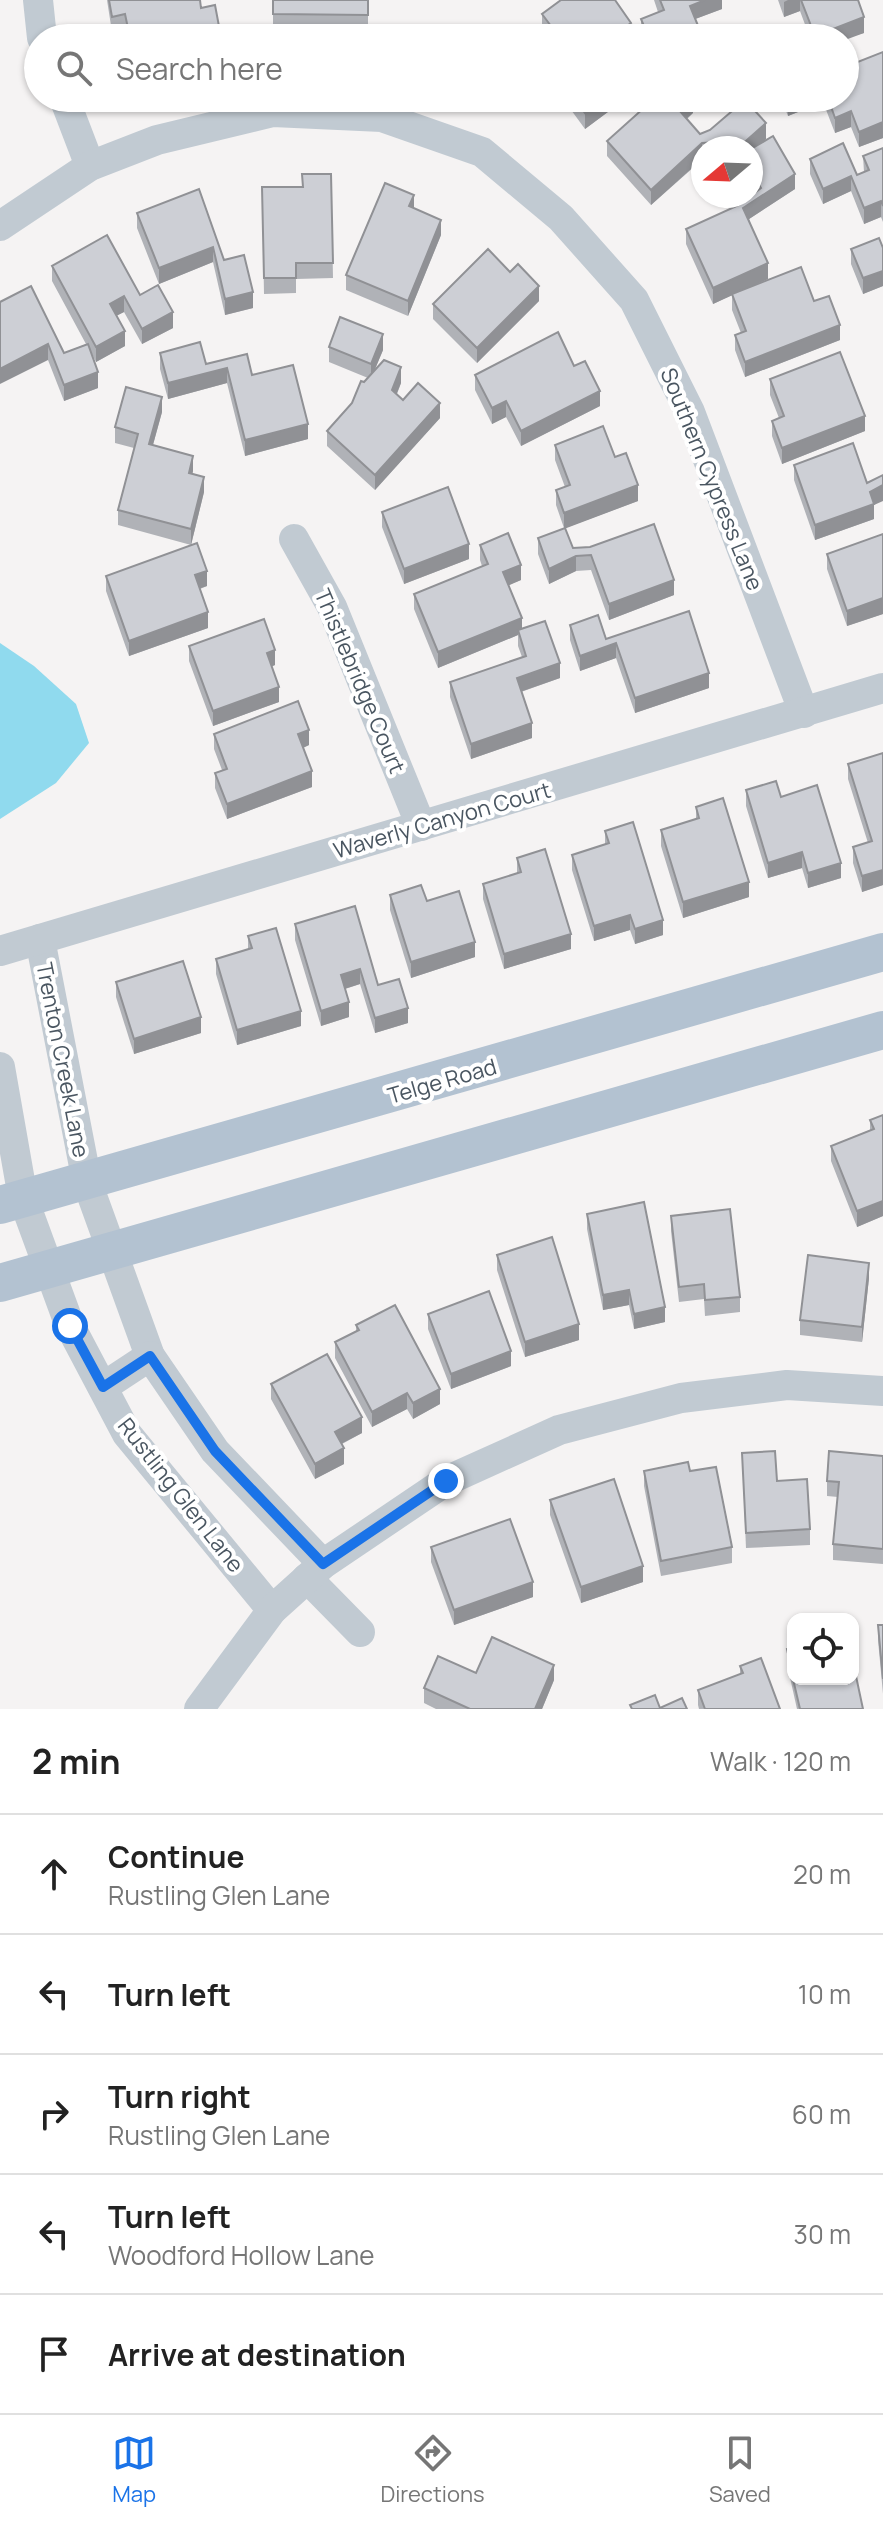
<!DOCTYPE html>
<html lang="en">
<head>
<meta charset="utf-8">
<style>
	:root { --surface:#fff; --page:#f6f6f6; --text:#222; --muted:#767676; --line:#e0e0e0; --accent:#1a73e8 }
	body { margin:0; font-family:Manrope,sans-serif; background:var(--page); color:var(--text) }
	.controls { position:absolute; right:24px; bottom:24px; display:grid; overflow:hidden; border-radius:16px; box-shadow:0 2px 6px #0004 }
	.controls button { width:72px; height:72px; display:grid; place-items:center; padding:0; border:0; border-bottom:2px solid var(--line); background:var(--surface); color:var(--text); font:40px sans-serif }
	.compass { position:absolute; left:691px; top:136px; width:72px; height:72px; border-radius:50%; background:var(--surface); box-shadow:0 2px 6px #0004; rotate:251deg }
	.stop { position:absolute; width:24px; height:24px; margin:-18px; border:6px solid #1a73e8; border-radius:50%; background:#fff }
	.stop.end { background:#1a73e8; border-color:#fff; box-shadow:0 2px 8px #0008 }
	.list { margin:0; padding:0; list-style:none }
	h2 { display:flex; justify-content:space-between; align-items:center; height:104px; margin:0; padding:0 32px; font-size:34px }
	h2 small { font-size:26px; font-weight:400; color:var(--muted) }
	.list li { display:grid; grid-template-columns:52px 1fr auto; gap:24px; align-items:center; box-sizing:border-box; height:120px; padding:0 32px; border-top:2px solid var(--line) }
	.list b { display:block; font-size:30px; white-space:nowrap }
	.list p { margin:0; font-size:26px; white-space:nowrap; color:var(--muted) }
	.list em { font-size:26px; font-style:normal; color:var(--muted) }
	.icon { flex:none; width:44px; height:44px; fill:none; stroke:currentColor; stroke-width:2; stroke-linecap:round; stroke-linejoin:round }
	.map { position:relative; flex:none; width:883px; height:1709px; overflow:hidden }
	.search { position:absolute; background:var(--surface); box-shadow:0 2px 6px #0004; left:24px; right:24px; top:24px; height:88px; display:flex; align-items:center; gap:20px; box-sizing:border-box; padding:0 28px; border-radius:44px; color:var(--muted); font-size:30px }
	.sheet { height:704px; background:var(--surface) }
	nav { display:flex; justify-content:space-around; align-items:center; box-sizing:border-box; height:112px; border-top:2px solid var(--line); background:var(--surface); font-size:22px; color:var(--muted) }
	nav a { display:grid; justify-items:center; gap:4px }
	nav .on { color:var(--accent) }
	.map>svg:first-child { display:block }
	.water { fill:#90daee }
	.lines { fill:none; stroke-linecap:round; stroke-linejoin:round }
	.minor { stroke:#c1cad2; stroke-width:30 }
	.major { stroke:#b3c2d1; stroke-width:38 }
	.wall { fill:#b0b2b7 }
	.shaded-wall { fill:#909195 }
	.building { fill:#cdcfd5; stroke:#909195; stroke-width:2 }
	.route { stroke:#1a73e8; stroke-width:10 }
	.labels { text-anchor:middle; stroke-width:8; stroke-linejoin:round; paint-order:stroke }
	.street-label { font-size:22px; fill:#4a5661; stroke:#fff }
</style>
</head>
<body>
<div class="map">
<svg width="883" height="1709" viewBox="0 0 883 1709">
	<rect width="100%" height="100%" fill="#f5f3f3"/>
	<polygon class="water" points="0,643 34,666 76,704 89,743 56,783 0,819"/>
	<g class="lines">
		<g class="minor">
			<polyline points="38,0 42,38"/>
			<polyline points="64,98 90,166"/>
			<polyline points="0,226 90,166 157,140 273,112 382,117 482,152 561,218 634,300 690,412 804,713"/>
			<polyline points="294,539 332,607 421,826"/>
			<polyline points="40,939 87,1182 150,1356 215,1451 323,1564"/>
			<polyline points="0,951 883,688"/>
			<polyline points="0,1067 23,1198 70,1326 127,1434 272,1610"/>
			<polyline points="103,1387 150,1356"/>
			<polyline points="307,1578 360,1632"/>
			<polyline points="199,1709 272,1610 323,1564 446,1481 559,1430 681,1398 787,1385 883,1391"/>
		</g>
		<g class="major">
			<polyline points="0,1205 883,952"/>
			<polyline points="0,1283 883,1030"/>
		</g>
	</g>
	<g class="wall">
		<polygon points="107,0 200,0 201,8 215,5 221,38 127,38 125,30 112,32"/>
		<polygon points="273,0 368,0 368,31 273,30"/>
		<polygon points="654,0 722,0 722,9 695,19 703,38 643,38 641,34 641,19 658,12"/>
		<polygon points="778,0 858,0 864,33 845,38 810,38 800,11 784,17"/>
		<polygon points="542,14 631,23 631,38 549,38 542,29"/>
		<polygon points="883,52 883,138 859,147 851,127 835,133 823,102 788,116 781,98 845,98"/>
		<polygon points="566,98 624,98 624,100 585,129 566,103"/>
		<polygon points="693,113 687,119 700,134 766,139 760,144 795,189 749,219 768,279 746,289 814,301 840,340 745,377 735,350 735,335 741,333 732,310 732,295 713,304 686,244 686,229 739,205 754,193 751,187 751,148 703,148 703,159 651,205 607,156 607,141"/>
		<polygon points="883,148 883,222 881,217 864,224 851,191 823,204 810,174 810,159 857,175 864,172 863,156"/>
		<polygon points="331,174 333,278 296,279 296,293 264,294 262,187 303,187"/>
		<polygon points="199,189 224,260 253,308 225,315 213,262 159,284 137,228 137,213"/>
		<polygon points="414,209 441,235 408,316 346,290 346,275"/>
		<polygon points="883,248 883,286 863,294 851,264 851,249"/>
		<polygon points="52,266 140,295 173,328 142,344 124,312 116,316 125,346 96,362 91,352 98,388 64,401 48,360 0,302 64,353 86,344 52,281"/>
		<polygon points="539,301 477,363 433,319 433,304"/>
		<polygon points="329,347 383,350 374,371 401,383 397,394 403,400 440,418 375,490 327,446 327,431 352,403 364,382 368,378 329,362"/>
		<polygon points="160,353 252,375 308,439 245,456 227,383 168,399 160,369"/>
		<polygon points="574,366 600,406 521,446 506,417 492,424 475,390 475,375"/>
		<polygon points="770,379 865,431 782,464 772,436 772,421 779,418 770,395"/>
		<polygon points="162,412 153,445 193,471 192,474 204,492 191,545 118,525 118,510 134,448 115,443 115,427"/>
		<polygon points="555,445 615,457 638,501 565,528 573,548 590,547 674,595 609,620 591,570 576,571 549,584 538,554 538,538 564,528 556,505 556,490 565,487 555,460"/>
		<polygon points="794,465 874,505 874,519 815,540 794,480"/>
		<polygon points="382,512 469,559 404,584 382,527"/>
		<polygon points="883,534 883,614 847,626 827,569 827,554"/>
		<polygon points="480,545 521,580 508,585 522,629 560,678 521,692 532,738 471,759 450,697 450,682 522,657 518,646 518,635 438,668 414,609 414,594 482,566 480,560"/>
		<polygon points="106,576 207,586 200,589 208,628 129,656 106,591"/>
		<polygon points="570,625 606,639 709,688 635,713 616,658 580,671 570,640"/>
		<polygon points="189,646 275,665 271,667 279,702 213,726 189,661"/>
		<polygon points="214,734 309,745 303,748 312,787 227,819 215,788 215,773 222,770 214,749"/>
		<polygon points="883,753 883,885 862,892 853,863 853,847 868,843 848,779 848,764"/>
		<polygon points="746,790 841,878 808,888 802,868 768,878 746,806"/>
		<polygon points="696,807 749,897 683,918 661,846 661,830 696,819"/>
		<polygon points="605,831 663,935 635,944 630,930 594,941 572,870 572,855 605,844"/>
		<polygon points="517,858 571,949 504,969 483,899 483,884 517,873"/>
		<polygon points="390,895 475,957 411,978 390,910"/>
		<polygon points="355,906 378,985 408,1023 375,1033 360,984 345,989 349,1017 321,1026 295,940 295,924"/>
		<polygon points="248,936 301,1026 237,1045 216,974 216,959 248,950"/>
		<polygon points="116,982 201,1033 134,1054 116,997"/>
		<polygon points="883,1115 883,1216 857,1227 831,1161 831,1146 870,1130 870,1120"/>
		<polygon points="587,1214 665,1322 634,1329 629,1305 603,1310 587,1229"/>
		<polygon points="671,1216 740,1297 740,1312 705,1316 704,1299 679,1302 671,1231"/>
		<polygon points="497,1255 579,1340 525,1357 497,1270"/>
		<polygon points="869,1278 862,1342 800,1335 800,1320"/>
		<polygon points="428,1314 511,1366 451,1389 428,1329"/>
		<polygon points="356,1325 440,1404 413,1419 407,1409 372,1427 335,1358 335,1342 356,1331"/>
		<polygon points="271,1384 362,1433 342,1444 344,1464 315,1479 271,1399"/>
		<polygon points="742,1453 777,1481 810,1529 810,1545 746,1548"/>
		<polygon points="883,1456 883,1564 833,1560 833,1544 838,1497 827,1496 827,1481"/>
		<polygon points="644,1471 690,1471 732,1547 732,1563 661,1576 644,1486"/>
		<polygon points="550,1500 643,1582 581,1603 550,1515"/>
		<polygon points="431,1547 533,1597 454,1625 431,1562"/>
		<polygon points="878,1625 883,1625 883,1694 878,1640"/>
		<polygon points="787,1649 863,1709 797,1709 787,1664"/>
		<polygon points="740,1666 780,1709 699,1709 698,1705 698,1690 740,1675"/>
		<polygon points="476,1673 554,1680 542,1709 436,1709 424,1703 424,1688"/>
	</g>
	<g class="shaded-wall">
		<polygon points="705,0 722,0 722,9 690,21 690,6"/>
		<polygon points="788,0 800,0 800,11 784,17 784,2"/>
		<polygon points="864,17 864,33 845,40 845,38 815,38 815,36"/>
		<polygon points="631,23 631,38 610,38"/>
		<polygon points="606,98 624,98 624,100 585,129 585,113"/>
		<polygon points="693,98 693,113 679,125 679,110"/>
		<polygon points="795,98 823,98 823,102 788,116 788,101"/>
		<polygon points="851,111 851,127 835,133 835,118"/>
		<polygon points="883,122 883,138 859,147 859,132"/>
		<polygon points="766,123 766,139 751,152 751,148 738,148"/>
		<polygon points="702,143 702,159 651,205 651,190"/>
		<polygon points="795,174 795,189 743,223 743,208"/>
		<polygon points="851,176 851,191 823,204 823,189"/>
		<polygon points="414,195 414,211 409,206"/>
		<polygon points="881,201 881,217 864,224 864,208"/>
		<polygon points="441,220 441,235 408,316 408,301"/>
		<polygon points="213,247 213,262 159,284 159,268"/>
		<polygon points="768,263 768,279 713,304 713,288"/>
		<polygon points="883,271 883,286 863,294 863,278"/>
		<polygon points="539,286 539,301 477,363 477,348"/>
		<polygon points="253,292 253,308 225,315 225,299"/>
		<polygon points="124,296 124,312 110,319 110,304"/>
		<polygon points="173,312 173,328 142,344 142,329"/>
		<polygon points="840,325 840,340 745,377 745,362"/>
		<polygon points="125,331 125,346 96,362 96,347"/>
		<polygon points="383,334 383,350 371,379 371,364"/>
		<polygon points="48,344 48,360 0,384 0,369"/>
		<polygon points="401,367 401,383 392,405 392,390"/>
		<polygon points="227,368 227,383 168,399 168,383"/>
		<polygon points="98,372 98,388 64,401 64,385"/>
		<polygon points="600,391 600,406 521,446 521,431"/>
		<polygon points="162,397 162,412 149,459 149,444"/>
		<polygon points="506,401 506,417 492,424 492,408"/>
		<polygon points="440,403 440,418 375,490 375,475"/>
		<polygon points="865,416 865,431 782,464 782,448"/>
		<polygon points="308,424 308,439 245,456 245,440"/>
		<polygon points="193,456 193,471 189,488 189,473"/>
		<polygon points="204,477 204,492 191,545 191,529"/>
		<polygon points="638,485 638,501 564,529 564,513"/>
		<polygon points="883,485 883,501 874,505 874,519 815,540 815,525 870,492"/>
		<polygon points="469,544 469,559 404,584 404,569"/>
		<polygon points="576,556 576,571 549,584 549,569"/>
		<polygon points="521,565 521,580 503,588 503,572"/>
		<polygon points="207,571 207,586 195,590 195,575"/>
		<polygon points="674,580 674,595 609,620 609,604"/>
		<polygon points="883,598 883,614 847,626 847,611"/>
		<polygon points="208,612 208,628 129,656 129,641"/>
		<polygon points="522,618 522,634 518,630 518,635 438,668 438,652"/>
		<polygon points="616,643 616,658 580,671 580,656"/>
		<polygon points="275,650 275,665 267,668 267,653"/>
		<polygon points="560,663 560,678 517,693 517,678"/>
		<polygon points="709,673 709,688 635,713 635,698"/>
		<polygon points="279,687 279,702 213,726 213,711"/>
		<polygon points="532,723 532,738 471,759 471,744"/>
		<polygon points="309,730 309,745 298,750 298,734"/>
		<polygon points="312,771 312,787 227,819 227,804"/>
		<polygon points="802,852 802,868 768,878 768,863"/>
		<polygon points="841,863 841,878 808,888 808,873"/>
		<polygon points="883,870 883,885 862,892 862,876"/>
		<polygon points="749,882 749,897 683,918 683,902"/>
		<polygon points="630,915 630,930 594,941 594,926"/>
		<polygon points="663,920 663,935 635,944 635,929"/>
		<polygon points="571,934 571,949 504,969 504,954"/>
		<polygon points="475,942 475,957 411,978 411,962"/>
		<polygon points="360,969 360,984 341,990 341,975"/>
		<polygon points="349,1002 349,1017 321,1026 321,1011"/>
		<polygon points="408,1008 408,1023 375,1033 375,1018"/>
		<polygon points="301,1011 301,1026 237,1045 237,1030"/>
		<polygon points="201,1017 201,1033 134,1054 134,1039"/>
		<polygon points="883,1201 883,1216 857,1227 857,1211"/>
		<polygon points="869,1263 869,1278 862,1342 862,1327"/>
		<polygon points="629,1290 629,1305 603,1310 603,1295"/>
		<polygon points="665,1307 665,1322 634,1329 634,1314"/>
		<polygon points="579,1324 579,1340 525,1357 525,1342"/>
		<polygon points="511,1351 511,1366 451,1389 451,1374"/>
		<polygon points="440,1389 440,1404 413,1419 413,1403"/>
		<polygon points="407,1393 407,1409 372,1427 372,1412"/>
		<polygon points="362,1417 362,1433 335,1447 335,1432"/>
		<polygon points="344,1448 344,1464 315,1479 315,1464"/>
		<polygon points="643,1566 643,1582 581,1603 581,1587"/>
		<polygon points="533,1582 533,1597 454,1625 454,1610"/>
		<polygon points="554,1665 554,1680 542,1709 535,1709"/>
	</g>
	<g class="building">
		<polygon points="109,0 200,0 201,8 215,5 221,37 214,38 130,38 125,14 112,17"/>
		<polygon points="273,0 368,0 368,15 273,14"/>
		<polygon points="561,0 615,0 631,23 610,38 560,38 542,14"/>
		<polygon points="660,0 705,0 690,6 703,38 649,38 641,19 664,10"/>
		<polygon points="801,0 858,0 864,17 815,36"/>
		<polygon points="883,52 883,122 859,132 851,111 835,118 828,98 845,98 845,67"/>
		<polygon points="574,98 606,98 585,113"/>
		<polygon points="655,98 692,98 679,110 700,134 710,130 745,100 766,123 738,148 723,148 717,142 702,143 651,190 607,141"/>
		<polygon points="773,136 795,174 743,208 768,263 713,288 686,229 739,205 761,188 751,172 751,149"/>
		<polygon points="843,143 857,175 869,170 863,156 883,148 883,206 881,201 864,208 851,176 823,189 810,159"/>
		<polygon points="302,174 331,174 333,263 296,263 296,278 264,278 262,187 303,187"/>
		<polygon points="385,183 414,195 409,206 441,220 408,301 346,275"/>
		<polygon points="199,189 224,260 244,255 253,292 225,299 213,247 159,268 137,213"/>
		<polygon points="107,235 140,295 158,285 173,312 142,329 124,296 110,304 125,331 96,347 52,266"/>
		<polygon points="879,238 883,248 883,271 863,278 851,249"/>
		<polygon points="488,249 510,272 518,264 539,286 477,348 433,304"/>
		<polygon points="801,267 814,301 829,296 840,325 745,362 735,335 746,331 732,294"/>
		<polygon points="31,286 64,353 88,344 98,372 64,385 48,344 0,369 0,302"/>
		<polygon points="340,317 383,334 371,364 329,347"/>
		<polygon points="558,332 574,366 585,361 600,391 521,431 506,401 492,408 475,375"/>
		<polygon points="200,342 206,364 247,354 252,375 293,365 308,424 245,440 227,368 168,383 160,353"/>
		<polygon points="840,352 865,416 782,448 772,421 784,416 770,379"/>
		<polygon points="384,360 401,367 392,390 403,400 418,383 440,403 375,475 327,431 352,403 361,381 364,382"/>
		<polygon points="126,387 162,397 149,444 193,456 189,473 204,477 191,529 118,510 138,434 115,427"/>
		<polygon points="603,426 615,457 626,453 638,485 564,513 556,490 570,485 555,445"/>
		<polygon points="853,443 867,483 883,475 883,485 870,492 874,504 815,525 794,465"/>
		<polygon points="448,487 469,544 404,569 382,512"/>
		<polygon points="654,524 674,580 609,604 591,555 576,556 549,569 538,538 565,528 573,548 590,547"/>
		<polygon points="508,533 521,565 503,572 522,618 438,652 414,594 488,564 480,545"/>
		<polygon points="883,534 883,598 847,611 827,554"/>
		<polygon points="197,543 207,571 195,575 208,612 129,641 106,576"/>
		<polygon points="689,611 709,673 635,698 616,643 580,656 570,625 598,615 606,639"/>
		<polygon points="264,619 275,650 267,653 279,687 213,711 189,646"/>
		<polygon points="545,621 560,663 517,678 532,723 471,744 450,682 526,656 518,630"/>
		<polygon points="298,701 309,730 298,734 312,771 227,804 215,773 227,769 214,734"/>
		<polygon points="883,753 883,870 862,876 853,847 872,841 848,764"/>
		<polygon points="776,781 781,797 817,785 841,863 808,873 802,852 768,863 746,790"/>
		<polygon points="723,798 749,882 683,902 661,830 699,818 696,807"/>
		<polygon points="633,822 663,920 635,929 630,915 594,926 572,855 609,843 605,831"/>
		<polygon points="545,849 571,934 504,954 483,884 521,872 517,858"/>
		<polygon points="421,885 427,901 459,891 475,942 411,962 390,895"/>
		<polygon points="355,906 378,985 399,979 408,1008 375,1018 360,969 341,975 349,1002 321,1011 295,924"/>
		<polygon points="276,928 301,1011 237,1030 216,959 252,948 248,936"/>
		<polygon points="183,961 201,1017 134,1039 116,982"/>
		<polygon points="883,1115 883,1201 857,1211 831,1146 874,1129 870,1120"/>
		<polygon points="644,1202 665,1307 634,1314 629,1290 603,1295 587,1214"/>
		<polygon points="730,1209 740,1297 705,1300 704,1284 679,1287 671,1216"/>
		<polygon points="552,1237 579,1324 525,1342 497,1255"/>
		<polygon points="808,1255 869,1263 862,1327 800,1320"/>
		<polygon points="489,1291 511,1351 451,1374 428,1314"/>
		<polygon points="395,1305 440,1389 413,1403 407,1393 372,1412 335,1342 359,1330 356,1325"/>
		<polygon points="327,1354 362,1417 335,1432 344,1448 315,1464 271,1384"/>
		<polygon points="775,1451 777,1481 807,1479 810,1529 746,1533 742,1453"/>
		<polygon points="829,1451 883,1456 883,1549 833,1544 839,1482 827,1481"/>
		<polygon points="688,1462 690,1471 716,1467 732,1547 661,1561 644,1471"/>
		<polygon points="614,1479 643,1566 581,1587 550,1500"/>
		<polygon points="510,1519 533,1582 454,1610 431,1547"/>
		<polygon points="878,1625 883,1625 883,1679"/>
		<polygon points="492,1637 554,1665 535,1709 470,1709 424,1688 438,1656 476,1673"/>
		<polygon points="793,1648 793,1677 787,1649"/>
		<polygon points="761,1658 780,1709 705,1709 698,1690 743,1673 740,1666"/>
		<polygon points="853,1662 863,1709 800,1709 793,1679 853,1679"/>
		<polygon points="655,1695 660,1708 682,1698 687,1709 632,1709 630,1705"/>
	</g>
	<g class="lines">
		<polyline class="route" points="70,1326 103,1387 150,1356 215,1451 323,1564 446,1481"/>
	</g>
	<g class="labels">
		<g class="street-label">
			<text transform="translate(712 479) rotate(68)" y="8">Southern Cypress Lane</text>
			<text transform="translate(360 681) rotate(67)" y="8">Thistlebridge Court</text>
			<text transform="translate(442 820) rotate(-16)" y="8">Waverly Canyon Court</text>
			<text transform="translate(63 1060) rotate(79)" y="8">Trenton Creek Lane</text>
			<text transform="translate(442 1081) rotate(-16)" y="8">Telge Road</text>
			<text transform="translate(181 1495) rotate(52)" y="8">Rustling Glen Lane</text>
		</g>
	</g>
</svg>
<div class="controls">
<button><svg class="icon" aria-label="locate" viewBox="0 0 24 24"><circle cx="12" cy="12" r="6"/><path d="M12 2v4M12 18v4M2 12h4M18 12h4"/></svg></button>
</div>
<svg class="compass" viewBox="-18 -18 36 36"><path d="M0-13l5 13h-10z" fill="#e53935"/><path d="M0 13l5-13h-10z" fill="#767676"/></svg>
<div class="stop" style="left:70px;top:1326px"></div>
<div class="stop end" style="left:446px;top:1481px"></div>
<div class="search"><svg class="icon" aria-label="search" viewBox="0 0 24 24"><circle cx="10" cy="10" r="6"/><path d="M15 15l6 6"/></svg>Search here</div>
</div>
<section class="sheet">
<h2>2 min<small>Walk · 120 m</small></h2>
<ul class="list">
<li><svg class="icon" aria-label="ahead" viewBox="0 0 24 24"><path d="M12 20V5M6 11l6-6 6 6"/></svg><div><b>Continue</b><p>Rustling Glen Lane</p></div><em>20 m</em></li>
<li><svg class="icon" aria-label="left" viewBox="0 0 24 24"><path d="M17 20v-9H6M10 6l-5 5 5 5"/></svg><div><b>Turn left</b></div><em>10 m</em></li>
<li><svg class="icon" aria-label="right" viewBox="0 0 24 24"><path d="M7 20v-9h11M14 6l5 5-5 5"/></svg><div><b>Turn right</b><p>Rustling Glen Lane</p></div><em>60 m</em></li>
<li><svg class="icon" aria-label="left" viewBox="0 0 24 24"><path d="M17 20v-9H6M10 6l-5 5 5 5"/></svg><div><b>Turn left</b><p>Woodford Hollow Lane</p></div><em>30 m</em></li>
<li><svg class="icon" aria-label="arrive" viewBox="0 0 24 24"><path d="M6 21V4h12l-3 4 3 4H6"/></svg><div><b>Arrive at destination</b></div></li>
</ul>
</section>
<nav>
<a class="on"><svg class="icon" aria-label="map" viewBox="0 0 24 24"><path d="M3 6l6-2 6 2 6-2v14l-6 2-6-2-6 2zM9 4v14M15 6v14"/></svg>Map</a>
<a><svg class="icon" aria-label="directions" viewBox="0 0 24 24"><path d="M12 3l9 9-9 9-9-9zM9 14v-3h6M13 9l2 2-2 2"/></svg>Directions</a>
<a><svg class="icon" aria-label="saved" viewBox="0 0 24 24"><path d="M7 4h10v16l-5-4-5 4z"/></svg>Saved</a>
</nav>
</body>
</html>
